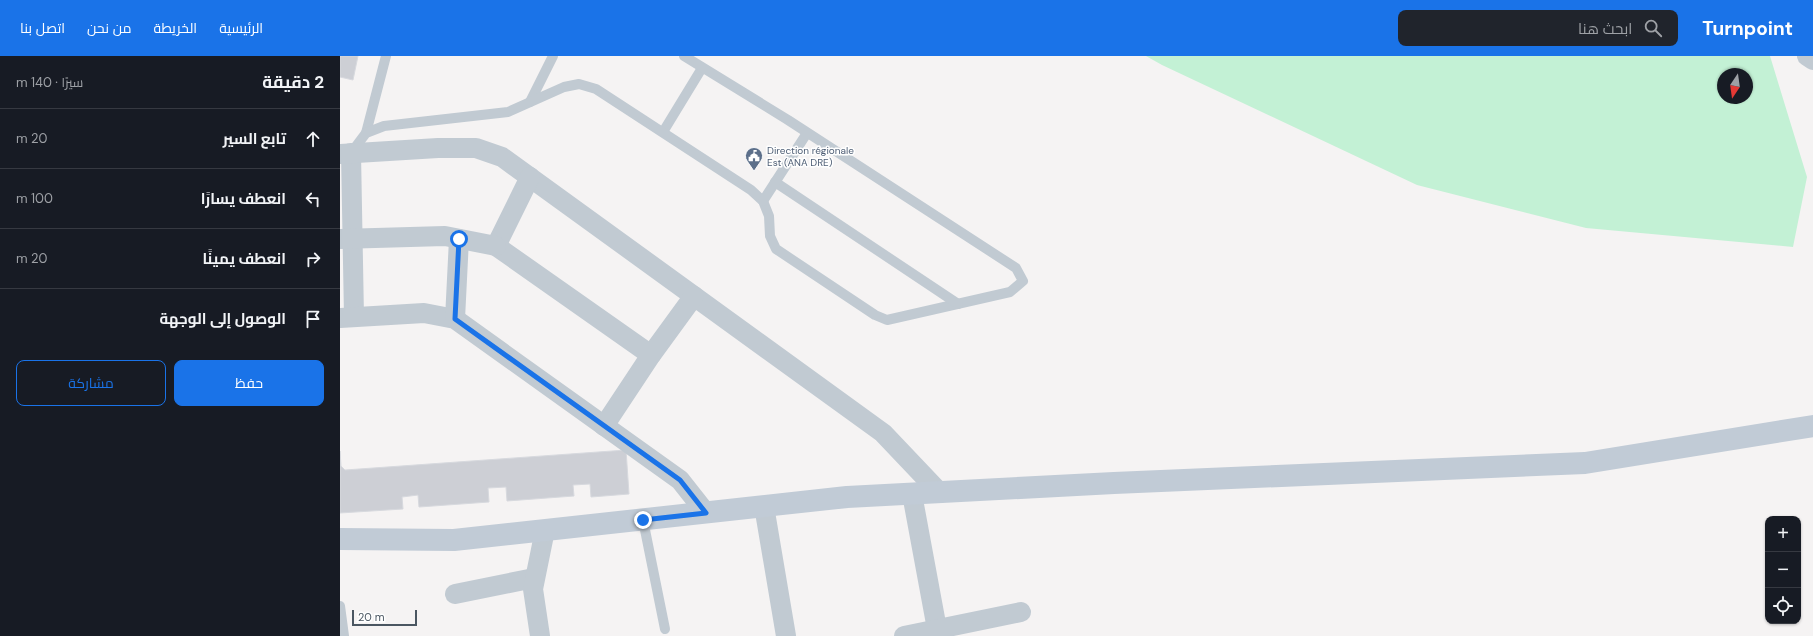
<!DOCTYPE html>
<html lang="ar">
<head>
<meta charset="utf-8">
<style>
	:root { --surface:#171b24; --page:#20242c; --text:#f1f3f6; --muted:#9ea1a6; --line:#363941; --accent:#1a73e8 }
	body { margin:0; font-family:"DM Sans",Cairo,sans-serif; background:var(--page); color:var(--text); direction:rtl }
	.controls { position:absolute; right:12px; bottom:12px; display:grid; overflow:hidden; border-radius:8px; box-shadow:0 1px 3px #0004 }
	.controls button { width:36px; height:36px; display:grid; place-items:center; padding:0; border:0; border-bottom:1px solid var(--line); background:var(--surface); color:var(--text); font:20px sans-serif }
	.compass { position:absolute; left:1377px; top:12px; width:36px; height:36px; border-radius:50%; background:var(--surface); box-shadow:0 1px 3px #0004; rotate:193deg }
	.scale { position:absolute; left:12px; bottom:10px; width:65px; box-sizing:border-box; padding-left:4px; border:2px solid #4a5661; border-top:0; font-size:11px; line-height:14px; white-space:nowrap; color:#4a5661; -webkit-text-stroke:3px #fff; paint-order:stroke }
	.stop { position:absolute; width:12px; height:12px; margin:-9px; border:3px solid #1a73e8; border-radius:50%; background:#fff }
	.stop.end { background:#1a73e8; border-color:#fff; box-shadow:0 1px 4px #0008 }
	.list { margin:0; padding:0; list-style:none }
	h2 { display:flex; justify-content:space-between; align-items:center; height:52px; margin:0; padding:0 16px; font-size:17px }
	h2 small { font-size:13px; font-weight:400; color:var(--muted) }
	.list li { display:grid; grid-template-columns:26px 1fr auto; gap:12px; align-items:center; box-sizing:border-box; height:60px; padding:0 16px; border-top:1px solid var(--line) }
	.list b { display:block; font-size:15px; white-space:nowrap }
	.list em { font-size:13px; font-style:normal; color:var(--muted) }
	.actions { display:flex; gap:8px; padding:12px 16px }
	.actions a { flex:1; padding:9px 0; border:1px solid var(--accent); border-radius:8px; text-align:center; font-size:14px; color:var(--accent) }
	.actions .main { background:var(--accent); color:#fff }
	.icon { flex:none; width:22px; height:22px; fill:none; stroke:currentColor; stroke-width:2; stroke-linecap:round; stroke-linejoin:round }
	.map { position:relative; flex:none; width:1473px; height:580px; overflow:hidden; direction:ltr }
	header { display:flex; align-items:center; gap:24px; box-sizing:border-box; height:56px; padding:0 20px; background:var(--accent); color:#fff }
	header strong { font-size:19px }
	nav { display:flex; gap:22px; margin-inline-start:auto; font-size:14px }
	.search { width:280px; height:36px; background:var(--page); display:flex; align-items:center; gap:10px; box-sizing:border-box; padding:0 14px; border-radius:8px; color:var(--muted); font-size:15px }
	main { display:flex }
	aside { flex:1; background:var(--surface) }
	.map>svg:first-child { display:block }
	.green { fill:#c3f1d5; fill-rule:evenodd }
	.building { fill:#cdcfd5; stroke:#d7d9de }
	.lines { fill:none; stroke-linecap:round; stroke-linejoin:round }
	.service { stroke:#c1cad2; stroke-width:10 }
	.minor { stroke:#c1cad2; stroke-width:20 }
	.secondary { stroke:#c1cbd6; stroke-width:22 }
	.route { stroke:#1a73e8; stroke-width:5 }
	.labels { text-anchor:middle; stroke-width:3; stroke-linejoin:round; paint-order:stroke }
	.service-label { font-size:10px; fill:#4e5e75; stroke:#fff; text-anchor:start }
</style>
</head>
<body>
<header>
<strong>Turnpoint</strong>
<div class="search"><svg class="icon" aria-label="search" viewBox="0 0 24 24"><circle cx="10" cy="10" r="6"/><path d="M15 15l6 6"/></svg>ابحث هنا</div>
<nav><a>الرئيسية</a><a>الخريطة</a><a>من نحن</a><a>اتصل بنا</a></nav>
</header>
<main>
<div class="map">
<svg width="1473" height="580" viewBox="0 0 1473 580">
	<rect width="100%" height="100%" fill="#f5f3f3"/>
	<path class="green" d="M 806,0 L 1430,0 L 1467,121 L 1453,191 L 1246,172 L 1077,129 L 822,9 ZM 1383,18 L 1407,18 L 1407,42 L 1383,42 Z"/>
	<g class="building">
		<polygon points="0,0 18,0 13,24 0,21"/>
		<polygon points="286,394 289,438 251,441 250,428 233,429 234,440 167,445 166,431 148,432 149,446 79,451 78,439 62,441 63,453 0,457 0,395 1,410 5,414"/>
	</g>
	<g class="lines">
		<g class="service">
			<polyline points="190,46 213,0"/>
			<polyline points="323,76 362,12"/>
			<polyline points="26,77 46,0"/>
			<polyline points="11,97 26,77 44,70 168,56 224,31 239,28 256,33 411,134 423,145 429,160 430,180 436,193 535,259 547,264 670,236 683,225 676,212 448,64 344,0"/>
			<polyline points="435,126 618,248"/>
			<polyline points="423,145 467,77"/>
			<polyline points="303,464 325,573"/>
			<polyline points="0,550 4,580"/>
		</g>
		<g class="minor">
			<polyline points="1467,0 1473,4"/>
			<polyline points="11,97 14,261"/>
			<polyline points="0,98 98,92 136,92 162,101 543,377 600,437"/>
			<polyline points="190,121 156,190 311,299"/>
			<polyline points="0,183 105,180 156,190"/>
			<polyline points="0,262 84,257 115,263 340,424 366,457"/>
			<polyline points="115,263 119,183"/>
			<polyline points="264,370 311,299 354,240"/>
			<polyline points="572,438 597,573"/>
			<polyline points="424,450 446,580"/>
			<polyline points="115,538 194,522"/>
			<polyline points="200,580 193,533 205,474"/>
			<polyline points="564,580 681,556"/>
		</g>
		<polyline class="secondary" points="0,483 114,484 507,441 774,427 1245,407 1473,370"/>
	</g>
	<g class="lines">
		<polyline class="route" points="119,183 115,263 340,424 366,457 303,464"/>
	</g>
	<defs>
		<symbol id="civic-pin" viewBox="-11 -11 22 30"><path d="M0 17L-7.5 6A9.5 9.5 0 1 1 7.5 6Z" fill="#5c6f8a" stroke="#fff"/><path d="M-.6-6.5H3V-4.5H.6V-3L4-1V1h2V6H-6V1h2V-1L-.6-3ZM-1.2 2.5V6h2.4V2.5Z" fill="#fff"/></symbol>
	</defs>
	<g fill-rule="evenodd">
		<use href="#civic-pin" x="404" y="90" width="20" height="27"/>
	</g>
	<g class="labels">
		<g class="service-label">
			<text x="427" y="98">Direction régionale<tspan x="427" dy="12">Est (ANA DRE)</tspan></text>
		</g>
	</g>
</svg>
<div class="controls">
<button>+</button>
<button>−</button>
<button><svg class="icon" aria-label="locate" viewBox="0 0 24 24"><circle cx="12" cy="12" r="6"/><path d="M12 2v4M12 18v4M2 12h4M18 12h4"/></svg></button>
</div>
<svg class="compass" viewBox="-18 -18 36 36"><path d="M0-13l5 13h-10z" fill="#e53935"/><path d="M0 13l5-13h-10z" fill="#9ea1a6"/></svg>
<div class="scale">20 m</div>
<div class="stop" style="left:119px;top:183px"></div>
<div class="stop end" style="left:303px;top:464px"></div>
</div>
<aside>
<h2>2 دقيقة<small>سيرًا · 140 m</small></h2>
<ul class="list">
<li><svg class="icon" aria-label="ahead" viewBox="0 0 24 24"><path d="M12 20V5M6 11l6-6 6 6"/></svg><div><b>تابع السير</b></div><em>20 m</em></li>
<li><svg class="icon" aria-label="left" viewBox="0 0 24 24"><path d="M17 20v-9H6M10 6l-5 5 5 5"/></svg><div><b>انعطف يسارًا</b></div><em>100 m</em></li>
<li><svg class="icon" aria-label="right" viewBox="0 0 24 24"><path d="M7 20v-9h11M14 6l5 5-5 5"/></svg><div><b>انعطف يمينًا</b></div><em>20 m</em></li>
<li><svg class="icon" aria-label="arrive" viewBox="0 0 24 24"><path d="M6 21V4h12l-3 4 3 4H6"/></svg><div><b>الوصول إلى الوجهة</b></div></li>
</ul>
<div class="actions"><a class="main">حفظ</a><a>مشاركة</a></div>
</aside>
</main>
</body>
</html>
